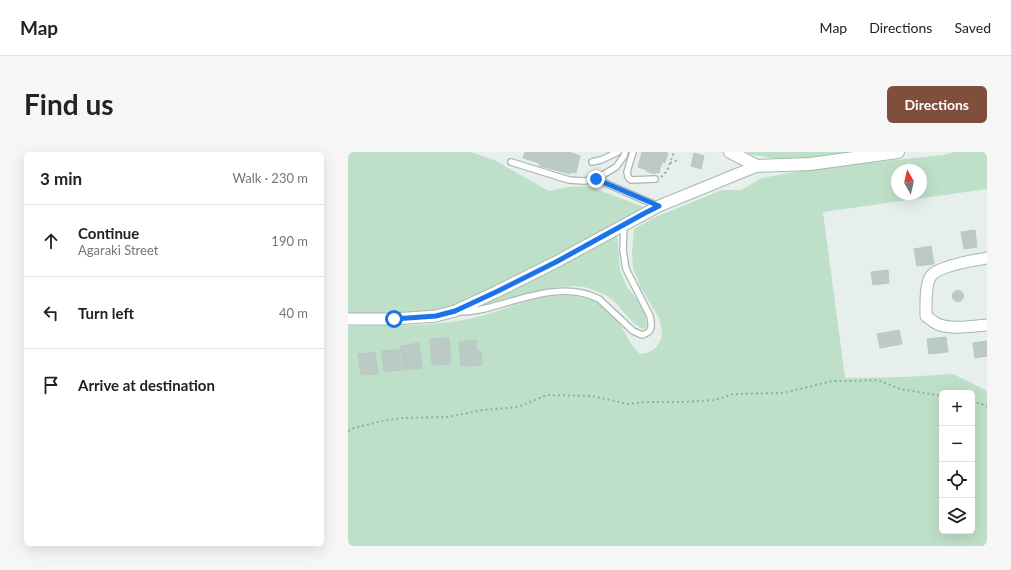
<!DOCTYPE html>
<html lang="en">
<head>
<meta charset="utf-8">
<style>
	:root { --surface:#fff; --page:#f6f6f6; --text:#222; --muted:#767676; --line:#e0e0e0; --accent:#804e3d }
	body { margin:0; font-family:Lato,sans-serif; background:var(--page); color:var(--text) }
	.controls { position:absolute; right:12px; bottom:12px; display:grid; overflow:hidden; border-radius:6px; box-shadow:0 4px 16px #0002 }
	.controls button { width:36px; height:36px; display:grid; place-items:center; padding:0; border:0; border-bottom:1px solid var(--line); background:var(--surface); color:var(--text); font:20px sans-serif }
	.compass { position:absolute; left:543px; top:12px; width:36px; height:36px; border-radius:50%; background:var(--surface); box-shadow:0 4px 16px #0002; rotate:352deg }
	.stop { position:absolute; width:12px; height:12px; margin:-9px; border:3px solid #1a73e8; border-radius:50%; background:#fff }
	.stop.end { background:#1a73e8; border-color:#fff; box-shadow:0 1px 4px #0008 }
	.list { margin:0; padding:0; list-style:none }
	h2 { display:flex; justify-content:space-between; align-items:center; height:52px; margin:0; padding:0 16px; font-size:17px }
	h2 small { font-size:13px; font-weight:400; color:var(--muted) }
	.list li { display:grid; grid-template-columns:26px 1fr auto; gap:12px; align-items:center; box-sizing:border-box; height:72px; padding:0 16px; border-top:1px solid var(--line) }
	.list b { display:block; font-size:15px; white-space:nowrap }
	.list p { margin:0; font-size:13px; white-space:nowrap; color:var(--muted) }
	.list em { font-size:13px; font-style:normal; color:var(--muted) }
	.icon { flex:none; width:22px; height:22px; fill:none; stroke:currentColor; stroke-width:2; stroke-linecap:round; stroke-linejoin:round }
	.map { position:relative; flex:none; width:639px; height:394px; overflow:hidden; border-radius:6px }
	header { display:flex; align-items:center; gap:24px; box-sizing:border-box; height:56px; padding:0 20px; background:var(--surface); border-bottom:1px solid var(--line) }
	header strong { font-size:19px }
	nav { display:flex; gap:22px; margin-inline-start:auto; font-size:14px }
	.intro { display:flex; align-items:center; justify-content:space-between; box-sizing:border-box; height:96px; padding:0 24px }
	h1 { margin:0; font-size:28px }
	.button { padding:10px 18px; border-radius:6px; background:var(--accent); color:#fff; font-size:14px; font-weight:700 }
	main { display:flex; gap:24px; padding:0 24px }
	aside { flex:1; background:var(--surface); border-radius:6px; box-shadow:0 4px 16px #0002 }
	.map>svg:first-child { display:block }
	.green { fill:#bfe0c8; fill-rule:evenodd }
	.building { fill:#bbcac4; stroke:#b8c9c2 }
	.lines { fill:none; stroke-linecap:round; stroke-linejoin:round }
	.lane-casing { stroke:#a8b8b2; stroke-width:8 }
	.street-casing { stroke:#a8b8b2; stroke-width:13 }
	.secondary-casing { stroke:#a4bbb3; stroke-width:14 }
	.path { stroke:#86b3a5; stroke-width:2; stroke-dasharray:2 3; stroke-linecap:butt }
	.lane { stroke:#fff; stroke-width:5.5 }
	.street { stroke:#fff; stroke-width:11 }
	.secondary { stroke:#fff; stroke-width:12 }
	.route { stroke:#1a73e8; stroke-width:5 }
</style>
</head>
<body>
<header>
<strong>Map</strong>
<nav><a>Map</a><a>Directions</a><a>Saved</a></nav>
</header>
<div class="intro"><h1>Find us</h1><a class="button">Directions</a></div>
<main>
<aside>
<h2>3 min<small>Walk · 230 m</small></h2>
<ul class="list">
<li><svg class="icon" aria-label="ahead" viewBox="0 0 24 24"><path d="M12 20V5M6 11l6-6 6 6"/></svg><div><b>Continue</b><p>Agaraki Street</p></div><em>190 m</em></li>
<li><svg class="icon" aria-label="left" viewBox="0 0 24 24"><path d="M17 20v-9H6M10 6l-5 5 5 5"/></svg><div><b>Turn left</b></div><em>40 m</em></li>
<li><svg class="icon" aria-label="arrive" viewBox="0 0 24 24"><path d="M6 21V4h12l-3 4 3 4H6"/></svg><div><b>Arrive at destination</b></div></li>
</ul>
</aside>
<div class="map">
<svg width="639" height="394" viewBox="0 0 639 394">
	<rect width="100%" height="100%" fill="#e6efeb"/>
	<g class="green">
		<polygon points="0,0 123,0 146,8 201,39 221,35 240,34 296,55 237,89 112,153 88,160 0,162"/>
		<polygon points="400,0 550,0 462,12 399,2"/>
		<path d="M 606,0 L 639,0 L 639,37 L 475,60 L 497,226 L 556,225 L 605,222 L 639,239 L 639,394 L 0,394 L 0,174 C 40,173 81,175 121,167 C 159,159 196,136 236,146 C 238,147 242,147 244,148 C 254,152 264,162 270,170 C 278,180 281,193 292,202 L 299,201 L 308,196 L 313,187 L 314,179 L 311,166 L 293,136 L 285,117 L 284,100 L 286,77 L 303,67 L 374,38 L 393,38 L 414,26 L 462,17 L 596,3 ZM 549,18 L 573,18 L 573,42 L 549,42 ZM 594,241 L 624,241 L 624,379 L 594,379 Z"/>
		<path d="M 269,82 L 272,118 L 279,135 L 290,148 L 297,163 L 299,174 L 295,177 C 279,170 273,151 257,143 C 251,140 240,135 234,135 C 222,133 210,135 198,137 C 175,142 152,148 130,155 Z"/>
	</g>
	<g class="building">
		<polygon points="177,0 221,0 232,4 228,21 223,20 222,22 192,14 191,11 175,6"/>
		<polygon points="294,0 317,0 320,1 317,11 314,10 311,21 307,20 307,22 298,19 299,18 290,15"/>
		<polygon points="346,1 356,4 353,17 343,14"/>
		<polygon points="627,78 629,95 616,97 613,80"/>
		<polygon points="583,94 586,112 569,114 566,97"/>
		<polygon points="540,118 541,131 525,133 523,120"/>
		<circle cx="610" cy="144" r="5.5"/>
		<polygon points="551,178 554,192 532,196 529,182"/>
		<polygon points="598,185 600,200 581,202 579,187"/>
		<polygon points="101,186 103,212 84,213 82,187"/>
		<polygon points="128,188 129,199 133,199 134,213 113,214 111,190"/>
		<polygon points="639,189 639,204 627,206 625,191"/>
		<polygon points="71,191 74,216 55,218 52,194"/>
		<polygon points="51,198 53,218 36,220 34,199"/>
		<polygon points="27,200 30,222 13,223 10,202"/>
	</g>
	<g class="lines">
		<defs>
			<g id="lane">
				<polyline points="285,0 279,20 280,25 283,28 307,27"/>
				<polyline points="163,10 221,28 236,29 248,27 268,15 276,4 277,0"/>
				<polyline points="244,10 253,8 270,0"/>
				<polyline points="248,27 310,54"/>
				<path d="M 111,160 C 126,160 140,156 154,152 C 184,143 221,131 251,147 L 285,179 L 294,183 C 305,180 304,174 302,164 L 278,117 L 275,98 L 276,73"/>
			</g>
			<g id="street">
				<path d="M 639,106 C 627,108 590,114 583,124 C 577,132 578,154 578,164 C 581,166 583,168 586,170 C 599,179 624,174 639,173"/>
				<polyline points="0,167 46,167 88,164 107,159 148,140 208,110 311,54 409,14"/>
			</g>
			<polyline id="secondary" points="382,0 409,14 462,12 550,0"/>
		</defs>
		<use href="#lane" class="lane-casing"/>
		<use href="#street" class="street-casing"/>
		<use href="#secondary" class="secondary-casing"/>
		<g class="path">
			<polyline points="322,11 331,8"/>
			<polyline points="313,25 319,19 326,0"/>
			<polyline points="624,249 639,254"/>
			<polyline points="0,279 6,276 33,269 54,266 100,265 134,258 170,255 199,243 244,244 280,252 298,250 334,250 367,248 385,242 434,241 485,229 504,229 530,228 552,237 594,244"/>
		</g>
		<use href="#lane" class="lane"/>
		<use href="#street" class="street"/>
		<use href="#secondary" class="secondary"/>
	</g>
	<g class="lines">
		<polyline class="route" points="46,167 88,164 107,159 148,140 208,110 297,61 311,54 248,27"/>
	</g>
</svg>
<div class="controls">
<button>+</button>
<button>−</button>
<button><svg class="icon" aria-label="locate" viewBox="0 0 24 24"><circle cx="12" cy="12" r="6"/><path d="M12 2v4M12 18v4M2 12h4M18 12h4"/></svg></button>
<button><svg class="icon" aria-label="layers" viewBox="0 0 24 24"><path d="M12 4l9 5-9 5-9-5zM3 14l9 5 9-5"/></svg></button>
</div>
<svg class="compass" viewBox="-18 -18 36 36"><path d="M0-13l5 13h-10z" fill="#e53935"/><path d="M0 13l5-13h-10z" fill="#767676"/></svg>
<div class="stop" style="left:46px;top:167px"></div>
<div class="stop end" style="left:248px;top:27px"></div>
</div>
</main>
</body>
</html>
